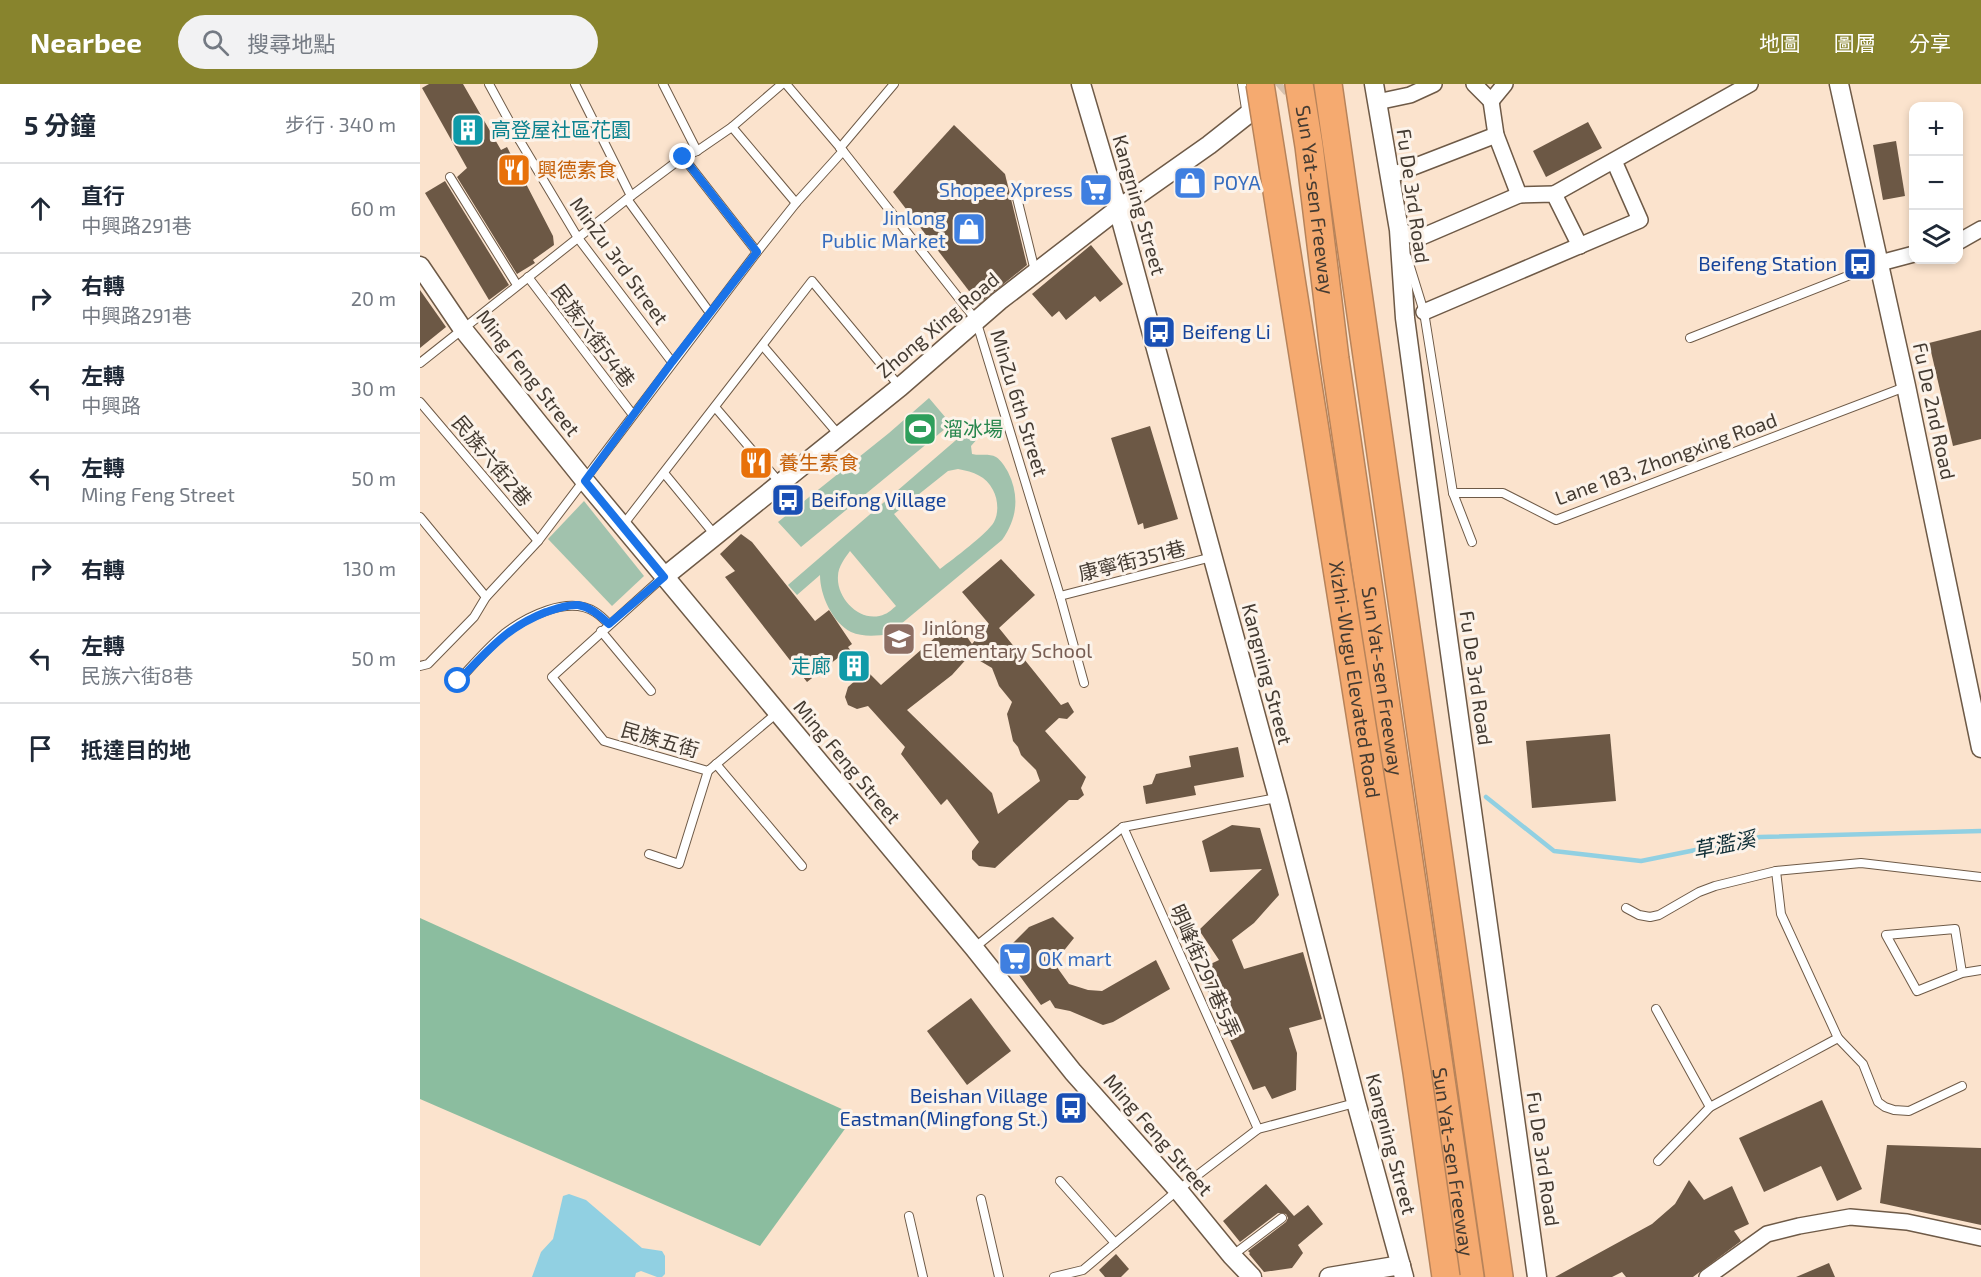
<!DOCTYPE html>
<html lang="zh-TW">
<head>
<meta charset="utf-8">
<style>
	:root { --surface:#fff; --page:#f2f2f3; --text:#1f2937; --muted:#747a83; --line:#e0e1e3; --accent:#88842d }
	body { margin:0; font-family:"Exo 2","Noto Sans TC",sans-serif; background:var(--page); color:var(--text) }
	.controls { position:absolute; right:18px; top:18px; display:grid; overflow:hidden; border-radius:12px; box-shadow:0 3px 9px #0003 }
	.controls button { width:54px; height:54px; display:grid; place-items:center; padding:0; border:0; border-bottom:2px solid var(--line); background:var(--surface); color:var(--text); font:30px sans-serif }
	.stop { position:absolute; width:18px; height:18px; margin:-14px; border:4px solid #1a73e8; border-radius:50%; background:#fff }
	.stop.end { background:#1a73e8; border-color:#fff; box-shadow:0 2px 6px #0008 }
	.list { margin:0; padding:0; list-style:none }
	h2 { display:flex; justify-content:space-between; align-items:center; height:78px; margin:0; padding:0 24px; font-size:26px }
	h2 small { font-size:20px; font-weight:400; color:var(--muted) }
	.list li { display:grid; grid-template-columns:39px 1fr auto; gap:18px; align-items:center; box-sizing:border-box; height:90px; padding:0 24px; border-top:2px solid var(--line) }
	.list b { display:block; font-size:22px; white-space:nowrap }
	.list p { margin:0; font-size:20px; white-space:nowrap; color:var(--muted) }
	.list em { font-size:20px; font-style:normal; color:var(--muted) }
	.icon { flex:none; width:33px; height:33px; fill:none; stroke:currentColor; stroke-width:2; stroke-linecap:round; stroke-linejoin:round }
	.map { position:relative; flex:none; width:1561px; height:1193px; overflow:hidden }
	header { display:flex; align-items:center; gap:36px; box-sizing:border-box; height:84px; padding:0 30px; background:var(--accent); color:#fff }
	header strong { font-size:28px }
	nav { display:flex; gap:33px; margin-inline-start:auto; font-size:21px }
	.search { width:420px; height:54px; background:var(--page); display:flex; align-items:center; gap:15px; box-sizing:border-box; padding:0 21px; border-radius:33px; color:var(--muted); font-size:22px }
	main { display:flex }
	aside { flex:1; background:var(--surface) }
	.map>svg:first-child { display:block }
	.green { fill:#a1c2ad; fill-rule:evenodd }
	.forest { fill:#8bbd9f }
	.water { fill:#91d0e2 }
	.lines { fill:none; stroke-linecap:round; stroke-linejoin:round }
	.stream { stroke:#91d0e2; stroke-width:4.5 }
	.building { fill:#6c5845; fill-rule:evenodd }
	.tertiary-tunnel { stroke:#d6c1ae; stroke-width:18; stroke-dasharray:18 9; stroke-linecap:butt }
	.service-casing { stroke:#6e5a47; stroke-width:10 }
	.minor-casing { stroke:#6e5a47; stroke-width:18 }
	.tertiary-casing { stroke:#6e5a47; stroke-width:21 }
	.motorway-casing { stroke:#b7835a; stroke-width:30 }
	.service { stroke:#fff; stroke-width:8 }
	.minor { stroke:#fff; stroke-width:15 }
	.tertiary { stroke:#fff; stroke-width:18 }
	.motorway { stroke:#f5aa70; stroke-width:27 }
	.motorway-bridge-casing { stroke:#b7835a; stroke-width:30; stroke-linecap:butt }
	.motorway-bridge { stroke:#f5aa70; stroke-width:27 }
	.route { stroke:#1a73e8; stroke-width:8 }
	.labels { text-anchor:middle; stroke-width:6; stroke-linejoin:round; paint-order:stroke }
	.culture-label { font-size:20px; fill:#0d838f; stroke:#fcf3ea; text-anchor:start }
	.food-label { font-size:20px; fill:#c56008; stroke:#fcf3ea; text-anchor:start }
	.shop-label { font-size:20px; fill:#366cbe; stroke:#fcf3ea; text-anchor:start }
	.street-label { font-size:20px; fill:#443b32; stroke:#fcf3ea }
	.transit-label { font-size:20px; fill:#164399; stroke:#fcf3ea; text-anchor:end }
	.leisure-label { font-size:20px; fill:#27864d; stroke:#fcf3ea; text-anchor:start }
	.education-label { font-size:20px; fill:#785e54; stroke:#fcf3ea; text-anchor:start }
	.water-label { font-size:21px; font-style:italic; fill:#102f37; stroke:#fcf3ea }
</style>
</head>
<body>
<header>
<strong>Nearbee</strong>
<div class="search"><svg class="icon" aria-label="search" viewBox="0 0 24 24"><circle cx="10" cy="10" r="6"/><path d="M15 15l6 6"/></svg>搜尋地點</div>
<nav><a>地圖</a><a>圖層</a><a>分享</a></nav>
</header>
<main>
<aside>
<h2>5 分鐘<small>步行 · 340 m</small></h2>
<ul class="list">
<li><svg class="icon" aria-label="ahead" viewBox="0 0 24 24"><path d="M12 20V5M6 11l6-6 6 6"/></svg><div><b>直行</b><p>中興路291巷</p></div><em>60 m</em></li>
<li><svg class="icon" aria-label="right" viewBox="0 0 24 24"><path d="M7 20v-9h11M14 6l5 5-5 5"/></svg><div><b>右轉</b><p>中興路291巷</p></div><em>20 m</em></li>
<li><svg class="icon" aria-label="left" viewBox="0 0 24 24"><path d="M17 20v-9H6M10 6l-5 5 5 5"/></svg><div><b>左轉</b><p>中興路</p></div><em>30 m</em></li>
<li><svg class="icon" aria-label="left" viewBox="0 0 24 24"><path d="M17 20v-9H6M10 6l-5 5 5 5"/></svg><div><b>左轉</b><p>Ming Feng Street</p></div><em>50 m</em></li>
<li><svg class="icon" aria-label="right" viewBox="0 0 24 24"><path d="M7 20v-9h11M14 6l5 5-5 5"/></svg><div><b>右轉</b></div><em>130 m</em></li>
<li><svg class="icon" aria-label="left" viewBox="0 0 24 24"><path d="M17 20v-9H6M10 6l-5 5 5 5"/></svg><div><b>左轉</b><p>民族六街8巷</p></div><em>50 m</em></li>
<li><svg class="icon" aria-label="arrive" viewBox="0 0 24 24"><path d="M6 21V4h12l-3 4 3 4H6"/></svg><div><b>抵達目的地</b></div></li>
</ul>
</aside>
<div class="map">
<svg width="1561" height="1193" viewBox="0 0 1561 1193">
	<rect width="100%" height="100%" fill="#fbe3cd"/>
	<g class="green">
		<polygon points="509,314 531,340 381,463 358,438 469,349"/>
		<path d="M 550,344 L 559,353 L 551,362 L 552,370 C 560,372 569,369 576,373 C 581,376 585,383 588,388 C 600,412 597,435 582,456 L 469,550 C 457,552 442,553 431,548 C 412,538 400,511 400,491 L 377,511 L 368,501 ZM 538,385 C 554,388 566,392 573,406 C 578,415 579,429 574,438 C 567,450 533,475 520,485 L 474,430 L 528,387 ZM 430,467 L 476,522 C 473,524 469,529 465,530 C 442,541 416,515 418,492 C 418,483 425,474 430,467 Z"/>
		<polygon points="164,417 224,492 192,522 128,455"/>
	</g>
	<polygon class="forest" points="0,834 435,1031 340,1162 0,1015"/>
	<polygon class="water" points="149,1110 166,1116 222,1164 242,1167 245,1172 245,1190 242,1193 237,1193 221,1187 216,1189 215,1193 112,1193 121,1168 133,1155 143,1112"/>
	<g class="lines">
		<polyline class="stream" points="1066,713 1134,767 1221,777 1340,753 1561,747"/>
	</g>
	<g class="building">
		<polygon points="9,0 43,0 81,66 87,63 133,152 134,161 113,176 115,179 97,190 37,93 47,84 2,4"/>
		<polygon points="1168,38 1182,64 1126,93 1113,67"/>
		<polygon points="534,41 585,90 607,181 559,220 473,108"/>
		<polygon points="1476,57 1485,112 1463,116 1453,61"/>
		<polygon points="25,97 89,201 69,216 5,109"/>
		<polygon points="671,161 703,200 680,218 675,212 646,236 639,227 632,233 612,210"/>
		<polygon points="0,206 26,243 0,264"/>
		<polygon points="1561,246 1561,355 1533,362 1509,259"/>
		<polygon points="730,342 758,435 724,445 723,439 718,441 691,354"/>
		<path d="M 321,450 L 332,458 L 395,537 L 409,526 L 432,560 L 428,563 L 446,586 L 461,601 L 535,536 L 552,560 L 569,540 L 542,508 L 581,475 L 615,511 L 579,544 L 641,621 L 648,618 L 654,628 L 647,635 L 639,634 L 625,647 L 666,693 L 661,704 L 664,711 L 658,716 L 649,716 L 575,784 L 559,782 L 552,775 L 552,767 L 559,758 L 527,715 L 521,721 L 481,670 L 485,663 L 448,622 L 437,625 L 428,621 L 425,613 L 428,603 L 437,595 L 419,573 L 387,598 L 305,493 L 315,487 L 300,470 ZM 550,571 L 572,584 L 579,602 L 592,618 L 587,630 L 593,657 L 598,663 L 601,671 L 616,686 L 620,697 L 578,730 L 572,709 L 487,626 L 532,591 Z"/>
		<polygon points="1190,650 1196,717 1112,724 1106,657"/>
		<polygon points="818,663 824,693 774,702 776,711 726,720 723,702 732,700 736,690 771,683 769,672"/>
		<polygon points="812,741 840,744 859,811 834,839 812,856 824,885 883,868 902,935 869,944 877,969 876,1006 852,1015 845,1002 833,1006 778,886 799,876 779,846 842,785 790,788 782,757"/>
		<polygon points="633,833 654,854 634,879 649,900 668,906 682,907 736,876 750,905 693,938 683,941 650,927 635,924 630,916 621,921 583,869 609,843"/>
		<polygon points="551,914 591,967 547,1001 507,947"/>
		<polygon points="1402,1016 1442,1105 1417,1117 1401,1082 1344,1108 1319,1054"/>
		<polygon points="1467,1061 1561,1064 1561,1141 1460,1119"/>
		<polygon points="1269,1096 1284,1116 1312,1102 1329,1140 1314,1147 1321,1157 1273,1193 1206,1193 1202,1188 1192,1193 1135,1193 1232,1140 1255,1120"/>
		<polygon points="846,1100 874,1132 888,1121 903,1140 878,1161 883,1169 872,1184 844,1188 829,1170 830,1169 828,1167 866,1138 868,1134 866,1130 858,1129 820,1158 803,1137"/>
		<polygon points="696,1170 709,1185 701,1193 685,1193 679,1186"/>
		<polygon points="1409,1179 1415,1193 1376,1193"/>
	</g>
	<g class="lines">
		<polyline class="tertiary-tunnel" points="838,22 863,0"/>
		<defs>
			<g id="service">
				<polyline points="69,0 100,57 158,154 252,278"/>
				<polyline points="155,0 211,112"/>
				<polyline points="243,0 277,67"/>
				<polyline points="366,0 423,67 556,236 640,512 664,599"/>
				<polyline points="822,0 827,31"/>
				<polyline points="312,43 376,119"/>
				<polyline points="420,64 474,0"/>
				<polyline points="263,73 337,168"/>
				<polyline points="30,93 97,201"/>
				<polyline points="597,114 615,187"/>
				<polyline points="207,115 290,229"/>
				<polyline points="987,173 1004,228 1033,409 1083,409 1136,436 1485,303"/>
				<polyline points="108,193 213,331"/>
				<polyline points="1270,254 1458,180"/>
				<polyline points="343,262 419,351"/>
				<polyline points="0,279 207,115 263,73 277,67 312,43 362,0"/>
				<polyline points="0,318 118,457"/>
				<polyline points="295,323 360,399"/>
				<polyline points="244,389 295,451"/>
				<polyline points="1033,409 1052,458"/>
				<polyline points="0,433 66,513"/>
				<polyline points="203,441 392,197 480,303"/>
				<polyline points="243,493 132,593 184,657 288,687 357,629"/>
				<polyline points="640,512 792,473"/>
				<polyline points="181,547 231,607"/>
				<polyline points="0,582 8,580 54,533 66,513 118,457 337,168 376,119 423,67"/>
				<path d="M 38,597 C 53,581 67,564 84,550 C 106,533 148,511 175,528 C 180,531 185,536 189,540"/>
				<polyline points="296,680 382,782"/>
				<polyline points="703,743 838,1045"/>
				<polyline points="229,770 259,780 288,687"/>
				<polyline points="1206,824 1219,831 1230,833 1239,831 1279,808 1295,802 1356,787 1441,779 1561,793"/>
				<polyline points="554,864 703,743 857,714"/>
				<polyline points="1542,889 1535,845 1466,851 1497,907 1542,889 1561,886"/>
				<polyline points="1236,925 1290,1023 1418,954 1361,830 1356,787"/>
				<polyline points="1418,954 1443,980 1458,1018 1465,1023 1474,1026 1489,1027 1542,1002"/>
				<polyline points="1238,1077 1290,1023"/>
				<polyline points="640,1097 695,1159"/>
				<polyline points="561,1115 579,1193"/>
				<polyline points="489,1132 503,1193"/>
				<polyline points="813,1171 862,1134"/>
				<polyline points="634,1193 663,1186 758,1106 838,1045 935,1019"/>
			</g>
			<g id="minor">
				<polyline points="1054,0 1071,17"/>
				<polyline points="1071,17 1076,51 1099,111 1134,110 1160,162"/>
				<polyline points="1071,17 1085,0"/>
				<polyline points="957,18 990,11 1014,0"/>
				<polyline points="970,92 1076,51"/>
				<polyline points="1134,110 1330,0"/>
				<polyline points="979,146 999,154 1099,111"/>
				<polyline points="1538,158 1561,145"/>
				<polyline points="1460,179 1494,170"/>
				<polyline points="1004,228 1220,136 1194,77"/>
				<polyline points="1287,1193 1347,1150 1379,1142 1430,1133 1487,1138 1561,1154"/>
			</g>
			<g id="tertiary">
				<polyline points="661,0 698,125 858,713 936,1018 984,1193"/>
				<polyline points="954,0 979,146 985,234 1026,540 1117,1193"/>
				<polyline points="1419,0 1486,302 1561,664"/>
				<polyline points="0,182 42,244 165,397 554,864 653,988 758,1106 812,1172 832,1193"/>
				<polyline points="244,493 480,303 579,217 698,125 789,61 827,31"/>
				<polyline points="909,1193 981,1181"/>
			</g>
			<g id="motorway">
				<path id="s1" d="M 879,0 L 889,62 L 915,275 L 1050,1193"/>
				<polyline points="908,0 1079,1193"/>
			</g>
		</defs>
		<use href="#service" class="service-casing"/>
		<use href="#minor" class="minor-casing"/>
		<use href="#tertiary" class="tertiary-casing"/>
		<use href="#motorway" class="motorway-casing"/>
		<use href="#service" class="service"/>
		<use href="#minor" class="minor"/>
		<use href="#tertiary" class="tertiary"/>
		<use href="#motorway" class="motorway"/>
		<defs>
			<g id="motorway-bridge">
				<path id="s2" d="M 840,0 L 997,988 L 1026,1193"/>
			</g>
		</defs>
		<use href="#motorway-bridge" class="motorway-bridge-casing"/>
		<use href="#motorway-bridge" class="motorway-bridge"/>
	</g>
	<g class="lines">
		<path class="route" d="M 38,597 C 68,567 85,544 126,528 C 135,525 148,520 158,521 C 171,523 180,532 189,540 L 244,493 L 165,397 L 252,278 L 337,168 L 263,73"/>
	</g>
	<defs>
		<symbol id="building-square" viewBox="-11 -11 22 22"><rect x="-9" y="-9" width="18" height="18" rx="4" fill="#0f9aa8" stroke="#fcf3ea"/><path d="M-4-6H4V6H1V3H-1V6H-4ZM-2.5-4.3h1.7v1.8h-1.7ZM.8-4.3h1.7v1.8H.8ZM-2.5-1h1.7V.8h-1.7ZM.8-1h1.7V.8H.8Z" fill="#fff"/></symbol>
		<symbol id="restaurant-square" viewBox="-11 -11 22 22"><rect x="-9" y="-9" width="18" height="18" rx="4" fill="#e8710a" stroke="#fcf3ea"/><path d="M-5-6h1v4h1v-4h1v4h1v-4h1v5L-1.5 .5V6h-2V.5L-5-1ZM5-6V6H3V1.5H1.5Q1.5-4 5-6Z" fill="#fff"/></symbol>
		<symbol id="shop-square" viewBox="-11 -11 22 22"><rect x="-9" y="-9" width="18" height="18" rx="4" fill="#3f7fe0" stroke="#fcf3ea"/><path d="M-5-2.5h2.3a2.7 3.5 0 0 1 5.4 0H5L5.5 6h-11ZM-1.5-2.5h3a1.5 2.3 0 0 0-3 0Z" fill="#fff"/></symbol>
		<symbol id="supermarket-square" viewBox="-11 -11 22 22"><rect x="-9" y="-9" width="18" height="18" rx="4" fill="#3f7fe0" stroke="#fcf3ea"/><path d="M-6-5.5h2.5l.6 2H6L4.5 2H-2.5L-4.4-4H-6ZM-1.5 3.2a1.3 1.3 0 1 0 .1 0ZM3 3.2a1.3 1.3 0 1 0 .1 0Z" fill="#fff"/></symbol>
		<symbol id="bus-square" viewBox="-11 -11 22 22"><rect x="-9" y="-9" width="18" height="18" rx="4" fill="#1a4fb4" stroke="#fcf3ea"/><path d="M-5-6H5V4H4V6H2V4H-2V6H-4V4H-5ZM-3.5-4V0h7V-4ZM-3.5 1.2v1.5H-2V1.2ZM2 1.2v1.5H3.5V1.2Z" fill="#fff"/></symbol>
		<symbol id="stadium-square" viewBox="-11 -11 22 22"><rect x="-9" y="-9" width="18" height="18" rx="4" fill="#2e9e5b" stroke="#fcf3ea"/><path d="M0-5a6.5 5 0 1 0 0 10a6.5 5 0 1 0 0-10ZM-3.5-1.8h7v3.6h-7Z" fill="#fff"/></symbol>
		<symbol id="school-square" viewBox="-11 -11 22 22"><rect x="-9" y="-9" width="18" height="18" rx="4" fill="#8d6e63" stroke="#fcf3ea"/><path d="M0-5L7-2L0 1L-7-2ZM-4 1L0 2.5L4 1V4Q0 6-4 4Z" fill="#fff"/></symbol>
	</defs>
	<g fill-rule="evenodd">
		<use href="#building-square" x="29" y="27" width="38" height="38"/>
		<use href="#restaurant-square" x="75" y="67" width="38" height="38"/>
		<use href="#shop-square" x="751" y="80" width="38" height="38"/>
		<use href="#supermarket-square" x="657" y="87" width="38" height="38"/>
		<use href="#shop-square" x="530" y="126" width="38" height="38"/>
		<use href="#bus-square" x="1421" y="161" width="38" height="38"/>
		<use href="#bus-square" x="720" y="229" width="38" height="38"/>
		<use href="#stadium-square" x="481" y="326" width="38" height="38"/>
		<use href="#restaurant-square" x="317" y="360" width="38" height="38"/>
		<use href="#bus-square" x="349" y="397" width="38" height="38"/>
		<use href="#school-square" x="460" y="536" width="38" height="38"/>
		<use href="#building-square" x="415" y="563" width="38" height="38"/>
		<use href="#supermarket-square" x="576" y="856" width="38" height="38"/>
		<use href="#bus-square" x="632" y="1005" width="38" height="38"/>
	</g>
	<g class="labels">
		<g class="culture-label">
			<text x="71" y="53">高登屋社區花園</text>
			<text x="411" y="589" text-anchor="end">走廊</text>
		</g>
		<g class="food-label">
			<text x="117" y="93">興德素食</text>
			<text x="359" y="386">養生素食</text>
		</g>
		<g class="shop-label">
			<text x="793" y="106">POYA</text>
			<text x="653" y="113" text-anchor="end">Shopee Xpress</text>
			<text x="526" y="141" text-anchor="end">Jinlong<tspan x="526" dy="23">Public Market</tspan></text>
			<text x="618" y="882">OK mart</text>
		</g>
		<g class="street-label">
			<text transform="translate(993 112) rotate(82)" y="7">Fu De 3rd Road</text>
			<text dy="7" stroke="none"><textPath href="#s1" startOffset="117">Sun Yat-sen Freeway</textPath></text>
			<text transform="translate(719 121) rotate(74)" y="7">Kangning Street</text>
			<text transform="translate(199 177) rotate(54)" y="7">MinZu 3rd Street</text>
			<text transform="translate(518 241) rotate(-40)" y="7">Zhong Xing Road</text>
			<text transform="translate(173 252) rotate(53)" y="7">民族六街54巷</text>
			<text transform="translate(108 289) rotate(52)" y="7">Ming Feng Street</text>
			<text transform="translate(599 319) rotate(73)" y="7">MinZu 6th Street</text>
			<text transform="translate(1514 327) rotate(78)" y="7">Fu De 2nd Road</text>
			<text transform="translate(1246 375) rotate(-20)" y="7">Lane 183, Zhongxing Road</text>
			<text transform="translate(72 377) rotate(50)" y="7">民族六街2巷</text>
			<text transform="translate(712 477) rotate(-14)" y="7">康寧街351巷</text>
			<text transform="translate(847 590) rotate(75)" y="7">Kangning Street</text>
			<text transform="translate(1056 594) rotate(82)" y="7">Fu De 3rd Road</text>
			<text dy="7" stroke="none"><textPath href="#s2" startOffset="603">Xizhi-Wugu Elevated Road</textPath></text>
			<text dy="7" stroke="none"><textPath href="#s1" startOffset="603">Sun Yat-sen Freeway</textPath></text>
			<text transform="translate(240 656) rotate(16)" y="7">民族五街</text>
			<text transform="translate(427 678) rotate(50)" y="7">Ming Feng Street</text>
			<text transform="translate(785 887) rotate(66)" y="7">明峰街297巷5弄</text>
			<text transform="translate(738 1051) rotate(49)" y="7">Ming Feng Street</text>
			<text transform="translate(971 1060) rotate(75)" y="7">Kangning Street</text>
			<text transform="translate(1123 1075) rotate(82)" y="7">Fu De 3rd Road</text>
			<text dy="7" stroke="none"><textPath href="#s1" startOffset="1089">Sun Yat-sen Freeway</textPath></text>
		</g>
		<g class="transit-label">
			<text x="1417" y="187">Beifeng Station</text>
			<text x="762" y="255" text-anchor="start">Beifeng Li</text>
			<text x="391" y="423" text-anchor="start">Beifong Village</text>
			<text x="628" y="1019">Beishan Village<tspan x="628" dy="23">Eastman(Mingfong St.)</tspan></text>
		</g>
		<g class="leisure-label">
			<text x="523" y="352">溜冰場</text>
		</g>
		<g class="education-label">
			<text x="502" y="551">Jinlong<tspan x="502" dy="23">Elementary School</tspan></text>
		</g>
		<g class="water-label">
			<text transform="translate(1304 761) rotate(-11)" y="7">草濫溪</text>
		</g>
	</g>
</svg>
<div class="controls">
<button>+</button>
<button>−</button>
<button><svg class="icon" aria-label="layers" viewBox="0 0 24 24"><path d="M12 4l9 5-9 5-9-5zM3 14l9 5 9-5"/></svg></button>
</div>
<div class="stop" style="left:38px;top:597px"></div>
<div class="stop end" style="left:263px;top:73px"></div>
</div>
</main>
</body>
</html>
